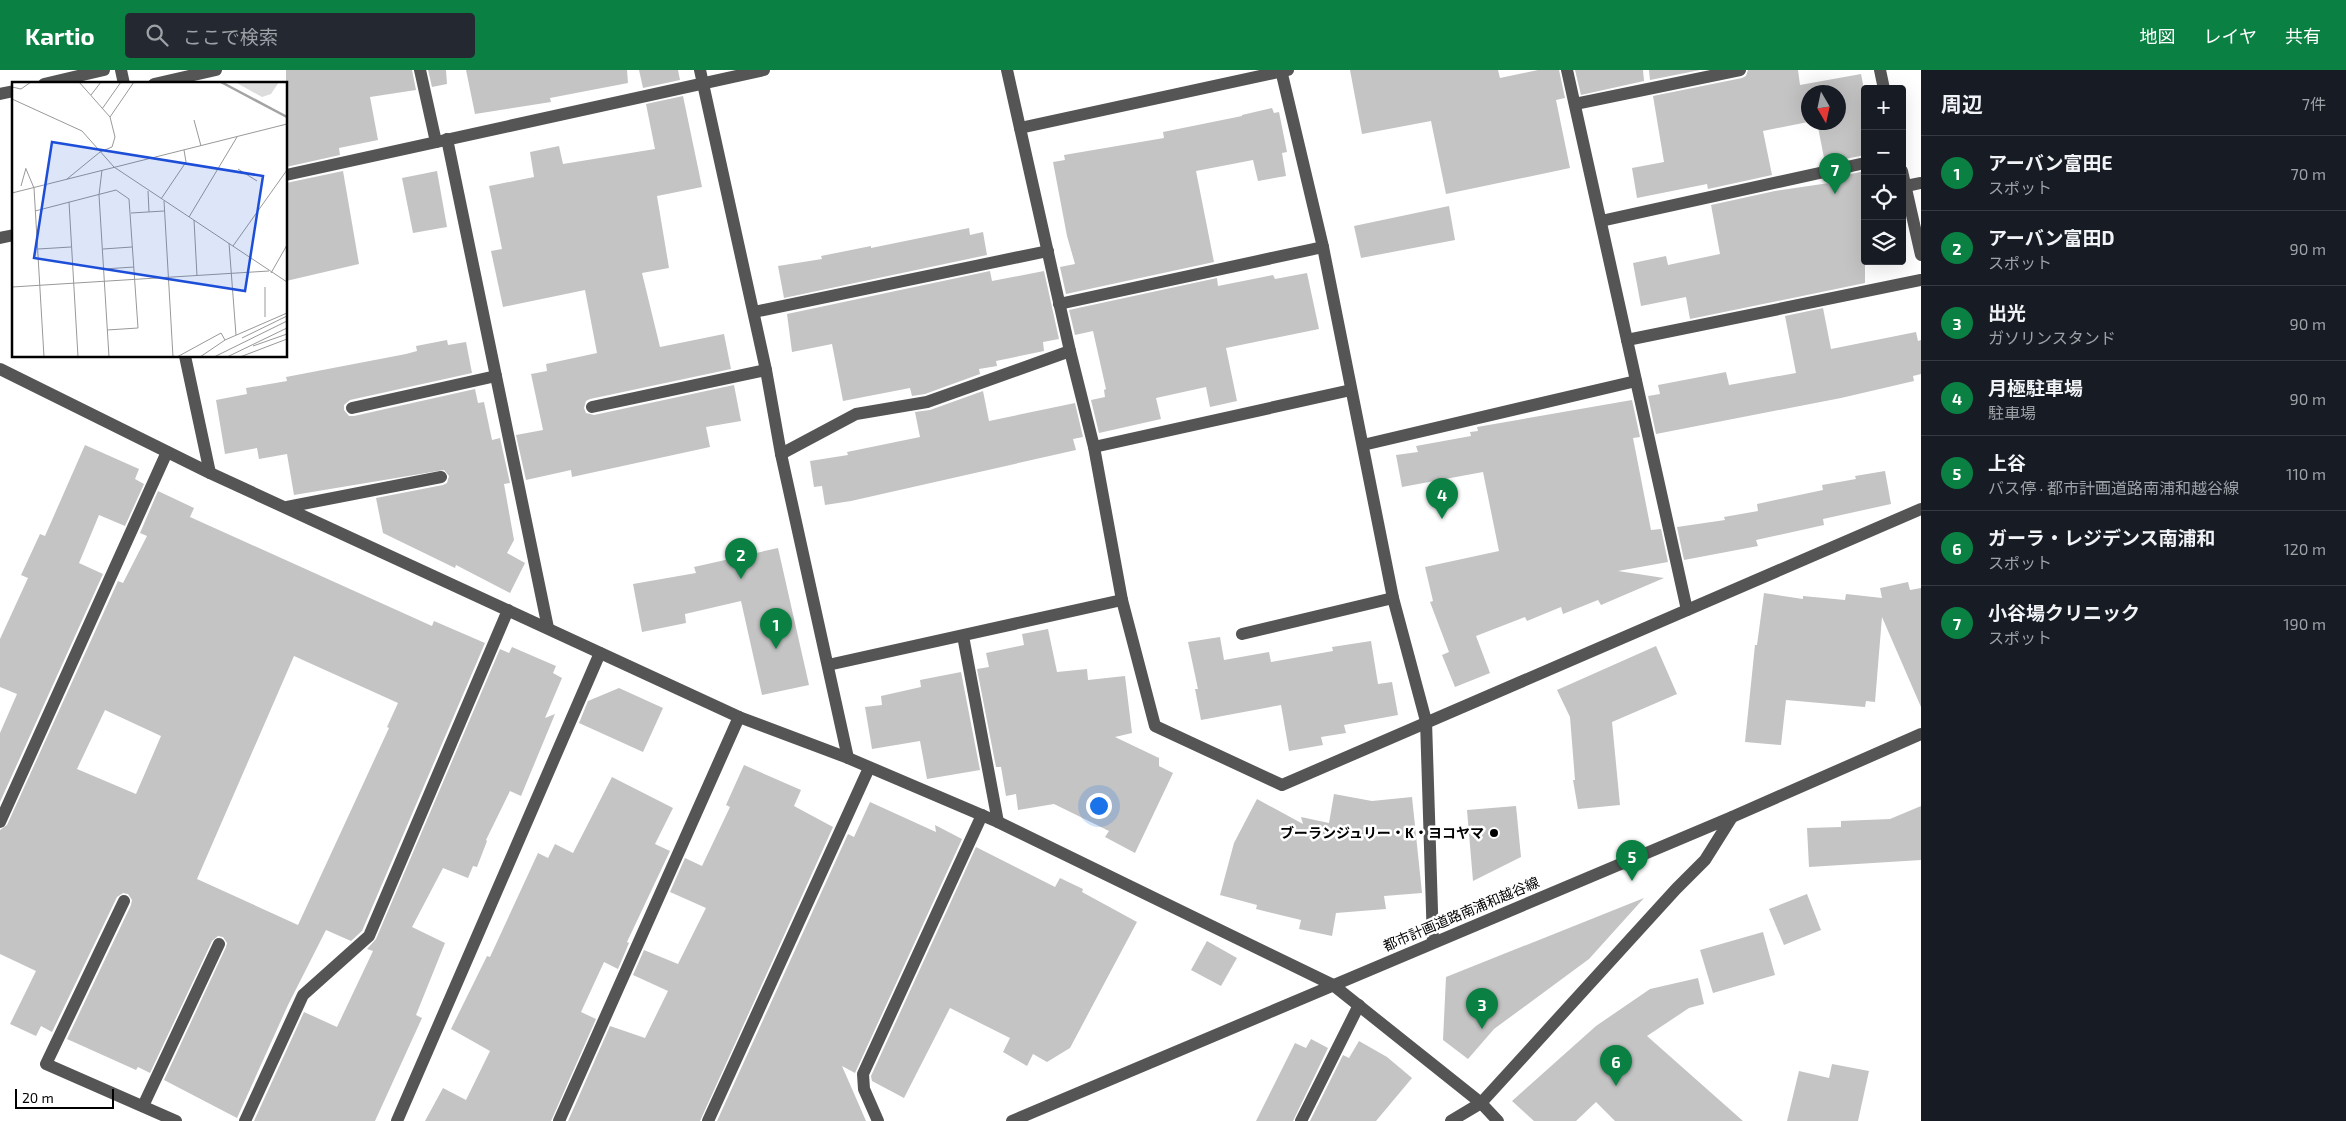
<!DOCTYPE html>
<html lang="ja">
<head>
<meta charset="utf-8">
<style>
	:root { --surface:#171b24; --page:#242831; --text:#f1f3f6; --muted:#9ea1a6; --line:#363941; --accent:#0b8043 }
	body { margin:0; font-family:"Exo 2","Noto Sans JP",sans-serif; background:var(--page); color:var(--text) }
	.controls { position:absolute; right:15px; top:15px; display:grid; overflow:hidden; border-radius:5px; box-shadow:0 5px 20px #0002 }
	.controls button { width:45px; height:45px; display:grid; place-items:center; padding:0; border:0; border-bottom:1px solid var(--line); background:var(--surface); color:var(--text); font:25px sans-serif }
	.compass { position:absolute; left:1801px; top:15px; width:45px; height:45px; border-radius:50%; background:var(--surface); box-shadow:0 5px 20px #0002; rotate:171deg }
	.scale { position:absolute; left:15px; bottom:12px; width:99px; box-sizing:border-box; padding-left:5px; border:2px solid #000; border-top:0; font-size:14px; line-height:18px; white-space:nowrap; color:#000; -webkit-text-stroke:4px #fff; paint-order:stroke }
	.you { position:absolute; left:1098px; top:735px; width:18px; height:18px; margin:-12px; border:4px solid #fff; border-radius:50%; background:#1a73e8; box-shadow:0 0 0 8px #1a73e833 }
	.badge { display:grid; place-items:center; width:32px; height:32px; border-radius:50%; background:var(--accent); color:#fff; font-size:16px; font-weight:700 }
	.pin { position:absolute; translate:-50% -41px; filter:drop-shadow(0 1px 2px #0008) }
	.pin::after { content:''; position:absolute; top:26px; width:18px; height:15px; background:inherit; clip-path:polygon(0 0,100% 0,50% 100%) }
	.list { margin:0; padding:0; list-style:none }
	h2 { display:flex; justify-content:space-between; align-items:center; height:65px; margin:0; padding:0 20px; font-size:21px }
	h2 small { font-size:16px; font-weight:400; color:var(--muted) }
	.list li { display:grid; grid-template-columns:32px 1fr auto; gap:15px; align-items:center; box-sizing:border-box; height:75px; padding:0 20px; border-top:1px solid var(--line) }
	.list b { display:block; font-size:19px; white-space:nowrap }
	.list p { margin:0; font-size:16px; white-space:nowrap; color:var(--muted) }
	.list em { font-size:16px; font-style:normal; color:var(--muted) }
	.icon { flex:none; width:28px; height:28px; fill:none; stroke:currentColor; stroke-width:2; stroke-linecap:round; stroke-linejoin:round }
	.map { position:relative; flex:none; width:1921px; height:1051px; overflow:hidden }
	header { display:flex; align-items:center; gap:30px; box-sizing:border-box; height:70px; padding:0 25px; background:var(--accent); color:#fff }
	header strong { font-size:24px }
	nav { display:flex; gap:28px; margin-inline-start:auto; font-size:18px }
	.search { width:350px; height:45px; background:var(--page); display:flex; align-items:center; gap:12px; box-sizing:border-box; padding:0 18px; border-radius:5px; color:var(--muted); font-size:19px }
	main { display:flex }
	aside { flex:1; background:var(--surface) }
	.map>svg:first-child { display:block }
	.building { fill:#c4c4c4; fill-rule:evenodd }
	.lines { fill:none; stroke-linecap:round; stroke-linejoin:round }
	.minor { stroke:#555; stroke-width:12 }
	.poi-dot { fill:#000; stroke:#fff; stroke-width:2 }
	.labels { text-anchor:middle; stroke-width:5; stroke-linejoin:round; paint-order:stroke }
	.poi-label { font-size:14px; font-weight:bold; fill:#000; stroke:#fff; text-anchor:end }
	.street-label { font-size:14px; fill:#000; stroke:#fff }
	.inset-river { fill:none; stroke:#a3a3a3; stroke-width:2.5 }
	.inset-road { fill:none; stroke:#999; stroke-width:1 }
	.view { fill:#1d4ed8; fill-opacity:0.15; stroke:#1d4ed8; stroke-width:2.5 }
	.inset-edge { fill:none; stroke:#000; stroke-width:2.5 }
</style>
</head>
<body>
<header>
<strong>Kartio</strong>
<div class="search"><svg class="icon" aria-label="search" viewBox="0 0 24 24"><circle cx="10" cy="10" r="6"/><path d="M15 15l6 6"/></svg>ここで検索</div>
<nav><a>地図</a><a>レイヤ</a><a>共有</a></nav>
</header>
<main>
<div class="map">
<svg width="1921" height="1051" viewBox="0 0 1921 1051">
	<rect width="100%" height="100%" fill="#fff"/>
	<g class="building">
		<polygon points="286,0 412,0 416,20 370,27 378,70 339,78 340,85 286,97"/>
		<polygon points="428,0 446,0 447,14 432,17"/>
		<polygon points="466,0 627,0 628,13 550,28 551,32 475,44"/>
		<polygon points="639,0 678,0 680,10 643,18"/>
		<polygon points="1350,0 1498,0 1500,8 1538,0 1559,0 1565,28 1556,30 1570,98 1446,124 1431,51 1362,64"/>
		<polygon points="1575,0 1643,0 1644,11 1581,25"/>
		<polygon points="1649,0 1700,0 1650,10"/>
		<polygon points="1748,0 1798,0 1800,15 1861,4 1865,24 1865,85 1825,93 1817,52 1838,52 1838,22 1808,22 1808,52 1763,61 1772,105 1708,119 1707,114 1637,128 1632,98 1664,92 1653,26 1742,8 1746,6"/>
		<polygon points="683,26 702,117 657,126 669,198 642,203 660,277 724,264 731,299 590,329 586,331 584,338 586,343 594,345 734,315 741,351 706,357 710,377 572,407 571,400 526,410 516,365 543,360 531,304 547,301 546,294 597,283 585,220 503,237 491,181 502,179 489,116 534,107 530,82 559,76 563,94 655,79 646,34"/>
		<polygon points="1272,38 1274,43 1279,42 1287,82 1282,83 1286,106 1258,111 1253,90 1196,101 1214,192 1066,224 1060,197 1075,194 1067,166 1053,92 1065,90 1064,85 1164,68 1163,62 1242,46 1242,45"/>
		<polygon points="343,101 359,194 286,211 286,113"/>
		<polygon points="437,101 447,157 413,163 402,108"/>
		<polygon points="1865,101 1865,213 1690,249 1686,227 1641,236 1633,193 1666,186 1668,195 1720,184 1711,135 1775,121 1829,113 1828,109"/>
		<polygon points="1449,136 1455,170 1361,188 1354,156"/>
		<polygon points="969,158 970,165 983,162 987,185 784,228 778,196 822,189 821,186 871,176 871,178"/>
		<polygon points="990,201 992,211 1044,201 1059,269 1043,272 1044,281 996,291 997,296 979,299 980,304 925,324 912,326 910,318 843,331 832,274 792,282 787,244"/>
		<polygon points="1307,203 1319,259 1226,278 1237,331 1210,337 1206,317 1156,328 1161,349 1099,363 1091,330 1105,327 1104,320 1106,319 1093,261 1075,265 1069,240 1217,208 1218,216 1273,205 1275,209"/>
		<polygon points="1823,238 1831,279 1916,262 1918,271 1921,270 1921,304 1913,306 1914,311 1841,328 1656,364 1648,326 1660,324 1658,315 1726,302 1729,315 1796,303 1785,246"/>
		<polygon points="447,270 448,275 466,272 472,303 350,330 344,335 344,340 349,346 354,346 475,319 478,333 484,332 492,370 500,368 510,413 504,414 514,470 507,483 525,493 510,523 456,495 455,498 383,463 376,428 443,415 447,413 449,406 444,400 294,425 287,384 259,389 257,378 225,384 216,330 247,324 246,318 287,311 286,307 406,284 417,281 416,276"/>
		<polygon points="983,321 989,351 1075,333 1083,367 1073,369 1076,380 851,431 825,435 822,416 814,417 810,391 848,385 847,382 920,367 915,342 930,340"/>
		<polygon points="1632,330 1640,367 1633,368 1651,460 1661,459 1668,492 1618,501 1664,508 1601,535 1598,530 1563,544 1561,537 1527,551 1525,547 1476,566 1490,603 1455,617 1442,585 1449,582 1430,532 1433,531 1425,497 1499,481 1483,402 1402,417 1396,385 1418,382 1416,376 1471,366 1470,362 1478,361 1477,357"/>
		<polygon points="85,375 139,399 135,409 144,414 125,456 99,445 79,493 103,504 0,732 0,663 17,624 0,617 0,569 28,508 21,505 40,464 45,466"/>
		<polygon points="1885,401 1891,434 1823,449 1824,455 1756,470 1758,476 1684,490 1677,457 1725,450 1724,447 1758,441 1757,434 1823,420 1822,415 1856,409 1855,406"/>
		<path d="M 158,421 L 194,438 L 190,447 L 432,556 L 434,551 L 485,573 L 362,861 L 351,871 L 326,860 L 288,935 L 237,1048 L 164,1010 L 226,877 L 227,873 L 223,867 L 218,866 L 212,871 L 150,1003 L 138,997 L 136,1000 L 67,969 L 131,835 L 132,830 L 128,824 L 123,823 L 117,827 L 52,962 L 41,956 L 36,966 L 10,954 L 36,901 L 0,884 L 0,760 L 7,755 L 118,511 L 123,513 L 147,466 L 140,463 ZM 294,586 L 398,633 L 387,657 L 389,658 L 298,855 L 197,809 ZM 105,640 L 161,666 L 136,724 L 77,699 Z"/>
		<polygon points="778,478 809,615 762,625 741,531 685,544 686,553 642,562 633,514 696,503 694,497"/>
		<polygon points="1908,512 1910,520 1921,518 1921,637 1882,547 1875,632 1866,631 1865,637 1786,630 1781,675 1745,672 1755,575 1757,575 1764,523 1803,529 1803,526 1845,530 1846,524 1882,528 1880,518"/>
		<polygon points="1048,559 1057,602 1087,599 1088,610 1125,606 1132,663 1115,667 1159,688 1159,696 1173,703 1135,783 1105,767 1109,761 1054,734 1018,740 1016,724 1006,726 1001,697 996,697 977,599 989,597 986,583 1024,575 1022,564"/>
		<polygon points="1220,567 1224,590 1269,582 1271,592 1333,581 1332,577 1371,571 1378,614 1392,612 1398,645 1344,655 1346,663 1321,667 1323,675 1289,681 1281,635 1201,650 1195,619 1198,619 1188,572"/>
		<polygon points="1656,576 1677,624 1612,652 1620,735 1578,739 1573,710 1575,710 1570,647 1557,620"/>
		<polygon points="512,577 556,596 553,603 562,608 545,648 555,644 521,726 510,721 486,770 487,771 477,797 473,796 468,808 443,798 412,857 445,873 416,945 422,948 375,1051 254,1051 304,942 337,957 373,881 367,879 376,869 500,579 509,583"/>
		<polygon points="961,602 980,700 927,709 920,671 872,679 865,637 882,635 881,626 921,617 920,610"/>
		<polygon points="619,618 663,638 643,682 579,653 588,631"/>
		<polygon points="744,695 801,720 794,736 833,757 700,1051 568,1051 610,956 645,968 668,921 633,905 644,880 678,894 706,838 670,822 685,788 702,796 730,737 726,735"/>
		<polygon points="612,707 673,738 655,774 670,781 627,872 629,873 618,899 604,892 581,942 596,949 551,1051 425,1051 443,1018 466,1030 490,981 451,959 487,886 490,887 538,783 548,788 555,774 573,783"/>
		<polygon points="1334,724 1372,731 1412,727 1422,823 1384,826 1386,839 1336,843 1332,866 1299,859 1301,850 1256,839 1257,835 1220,825 1234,773 1257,729 1303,754 1301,747 1329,753"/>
		<polygon points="870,732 936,762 935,755 962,769 855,1003 842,996 866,1051 717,1051 848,764 854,767"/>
		<polygon points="1516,736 1521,787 1473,811 1467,740"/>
		<polygon points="1921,736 1921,790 1809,797 1807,758 1841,757 1841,751 1890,749"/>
		<polygon points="976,777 1055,817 1060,808 1083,819 1082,822 1137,852 1070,978 1047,992 1033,984 1027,996 1003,982 1010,968 950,938 904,1028 872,1011 871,1006"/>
		<polygon points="1807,824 1821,860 1784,875 1769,839"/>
		<polygon points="1644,828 1589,889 1494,959 1468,989 1443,970 1446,907"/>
		<polygon points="1763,862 1775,905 1713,923 1700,880"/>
		<polygon points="1207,871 1237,888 1221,916 1191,900"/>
		<polygon points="1698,908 1704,934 1689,938 1647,966 1743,1051 1615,1051 1596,1032 1576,1051 1534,1051 1512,1031 1596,956 1650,919"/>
		<polygon points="1311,969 1328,978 1293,1051 1256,1051 1295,973 1306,978"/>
		<polygon points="1359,971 1387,987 1412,1008 1376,1051 1310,1051 1343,985 1349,988"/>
		<polygon points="1832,994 1869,1001 1858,1051 1787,1051 1799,1001 1829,1008"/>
	</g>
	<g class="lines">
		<g class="minor">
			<polyline points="121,0 124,14"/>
			<polyline points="420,0 436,72"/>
			<polyline points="700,0 766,300 781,384 848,688"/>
			<polyline points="1007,0 1070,281 1094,377 1122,530 1155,656 1282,715 1921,439"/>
			<polyline points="1281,0 1323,177 1393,528 1426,651 1433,872"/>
			<polyline points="1567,0 1687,540"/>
			<polyline points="1880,0 1884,19"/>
			<polyline points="44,14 104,0"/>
			<polyline points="154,14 216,0"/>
			<polyline points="0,24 14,21"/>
			<polyline points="1575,34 1740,0"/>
			<polyline points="1020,58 1288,0"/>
			<polyline points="447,69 548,558"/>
			<polyline points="1902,101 1921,185"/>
			<polyline points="286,105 764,0"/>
			<polyline points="1906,116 1921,113"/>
			<polyline points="1601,151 1865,93"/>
			<polyline points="0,168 14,165"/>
			<polyline points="1059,234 1323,177"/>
			<polyline points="754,242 1048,181"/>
			<polyline points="1627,270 1921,210"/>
			<polyline points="185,286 210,403"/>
			<polyline points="0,299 210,403 739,647 848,688 998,752 1333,915 1481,1033 1498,1051"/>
			<polyline points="592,337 766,300"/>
			<polyline points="352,338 496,306"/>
			<polyline points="1363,375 1636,311"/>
			<polyline points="1094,377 1351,320"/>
			<polyline points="781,384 856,344 927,332 1070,281"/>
			<polyline points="287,437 441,407"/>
			<polyline points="1242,564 1393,528"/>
			<polyline points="963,566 998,752"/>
			<polyline points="828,595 1122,530"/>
			<polyline points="0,752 167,382"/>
			<polyline points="124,831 46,994 176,1051"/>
			<polyline points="143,1036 219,874"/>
			<polyline points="245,1051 303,925 369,866 508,540"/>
			<polyline points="397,1051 600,583"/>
			<polyline points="559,1051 739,647"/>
			<polyline points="708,1051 869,698"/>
			<polyline points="878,1051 864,1019 863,1004 982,745"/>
			<polyline points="1012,1051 1732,747 1921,664"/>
			<polyline points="1301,1051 1359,935"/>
			<polyline points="1451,1051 1481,1033 1676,819 1705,790 1732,747"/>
		</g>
	</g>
	<circle class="poi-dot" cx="1494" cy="763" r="5"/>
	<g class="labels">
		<g class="poi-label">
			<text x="1484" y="768">ブーランジュリー・K・ヨコヤマ</text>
		</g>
		<g class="street-label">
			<text transform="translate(1461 844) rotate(-23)" y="5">都市計画道路南浦和越谷線</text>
		</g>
	</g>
	<g transform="translate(12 12)">
		<rect width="275" height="275" fill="#fff"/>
		<path d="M 223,0 L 267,0 L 259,12 L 250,15 Z" fill="#dcdcdc"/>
		<path class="inset-river" d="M 209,0 L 275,35"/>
		<path class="inset-road" d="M 0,5 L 9,7 L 19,0M 79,13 L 89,0M 0,17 L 70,49 L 102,85 L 275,200M 90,27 L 109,0M 98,35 L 122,0M 182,38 L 189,64M 14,87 L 22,106 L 32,275M 226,87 L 245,99M 90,88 L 87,113 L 97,275M 55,97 L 88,70 L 100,65 L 103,55 L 98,35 L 67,0M 9,104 L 14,86M 136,109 L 137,130M 0,111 L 275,42M 149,117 L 174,80 L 172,68M 152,119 L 161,275M 57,120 L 66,275M 23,129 L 104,108 L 117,117 L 126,246 L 95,248M 119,131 L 152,129M 177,135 L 225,55M 182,138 L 185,194M 217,161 L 224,253M 221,164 L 275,88M 26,167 L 59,165M 91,167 L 120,165M 92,187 L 122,185M 259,191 L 275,163M 0,205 L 257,189M 253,205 L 253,235M 230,256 L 275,234M 241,264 L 275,252M 165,275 L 209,251 L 213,258M 188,275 L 213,258 L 275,231M 202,275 L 275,239M 215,275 L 275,246M 228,275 L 275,257"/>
		<path class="view" d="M 40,60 L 251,94 L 233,209 L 22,176 Z"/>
		<rect width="275" height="275" class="inset-edge"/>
	</g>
</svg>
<div class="controls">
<button>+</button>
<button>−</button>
<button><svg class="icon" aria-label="locate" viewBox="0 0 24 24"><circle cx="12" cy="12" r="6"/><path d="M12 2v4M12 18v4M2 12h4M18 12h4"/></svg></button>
<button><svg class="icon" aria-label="layers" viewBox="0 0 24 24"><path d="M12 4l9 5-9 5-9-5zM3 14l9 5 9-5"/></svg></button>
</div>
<svg class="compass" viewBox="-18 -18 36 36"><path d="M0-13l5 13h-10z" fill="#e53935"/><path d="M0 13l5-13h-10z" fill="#9ea1a6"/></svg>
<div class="scale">20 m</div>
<div class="you"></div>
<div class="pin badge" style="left:776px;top:579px">1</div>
<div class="pin badge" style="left:741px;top:509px">2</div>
<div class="pin badge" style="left:1482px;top:959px">3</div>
<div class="pin badge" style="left:1442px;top:449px">4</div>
<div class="pin badge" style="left:1632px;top:811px">5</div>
<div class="pin badge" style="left:1616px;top:1016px">6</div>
<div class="pin badge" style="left:1835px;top:124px">7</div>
</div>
<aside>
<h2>周辺<small>7件</small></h2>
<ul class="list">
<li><span class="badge">1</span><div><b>アーバン富田E</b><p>スポット</p></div><em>70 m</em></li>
<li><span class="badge">2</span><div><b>アーバン富田D</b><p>スポット</p></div><em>90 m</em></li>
<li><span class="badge">3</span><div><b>出光</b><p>ガソリンスタンド</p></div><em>90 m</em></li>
<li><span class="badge">4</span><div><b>月極駐車場</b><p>駐車場</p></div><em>90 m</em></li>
<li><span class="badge">5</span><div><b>上谷</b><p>バス停 · 都市計画道路南浦和越谷線</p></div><em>110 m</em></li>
<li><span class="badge">6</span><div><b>ガーラ・レジデンス南浦和</b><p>スポット</p></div><em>120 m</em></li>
<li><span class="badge">7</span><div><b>小谷場クリニック</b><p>スポット</p></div><em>190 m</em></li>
</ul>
</aside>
</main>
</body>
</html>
